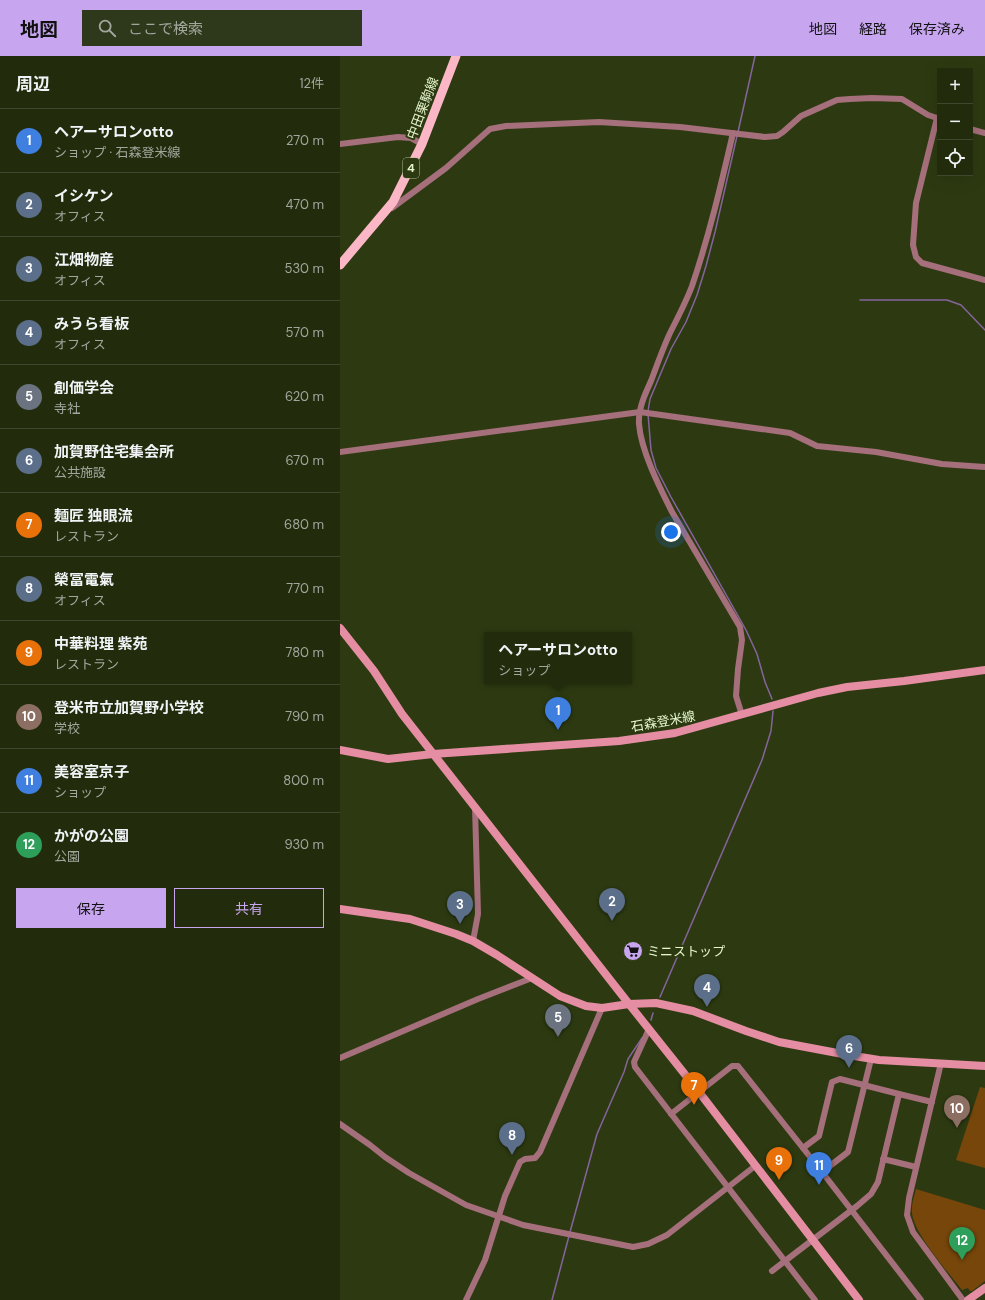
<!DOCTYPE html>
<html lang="ja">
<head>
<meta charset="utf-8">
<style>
	:root { --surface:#222c0d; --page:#2e381b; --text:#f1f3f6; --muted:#a2a79d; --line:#3f482e; --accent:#c7a6ef }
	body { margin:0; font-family:"DM Sans","Noto Sans JP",sans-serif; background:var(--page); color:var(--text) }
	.controls { position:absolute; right:12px; top:12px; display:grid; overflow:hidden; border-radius:0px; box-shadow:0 4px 16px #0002 }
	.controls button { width:36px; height:36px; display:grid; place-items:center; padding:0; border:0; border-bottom:1px solid var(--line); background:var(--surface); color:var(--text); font:20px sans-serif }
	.you { position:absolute; left:331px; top:476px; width:14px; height:14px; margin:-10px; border:3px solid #fff; border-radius:50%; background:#1a73e8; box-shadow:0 0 0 6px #1a73e833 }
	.badge { display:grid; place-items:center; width:26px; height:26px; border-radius:50%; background:var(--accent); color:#fff; font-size:13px; font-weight:700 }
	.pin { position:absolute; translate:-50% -33px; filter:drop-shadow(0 1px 2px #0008) }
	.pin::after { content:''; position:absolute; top:21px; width:14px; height:12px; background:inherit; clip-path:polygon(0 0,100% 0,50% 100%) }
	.popup { position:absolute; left:144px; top:576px; width:148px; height:52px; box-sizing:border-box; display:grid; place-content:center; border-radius:0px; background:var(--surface); filter:drop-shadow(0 1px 3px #0005); font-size:13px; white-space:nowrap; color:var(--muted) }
	.popup b { font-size:15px; color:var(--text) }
	.popup::after { content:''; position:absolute; left:50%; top:100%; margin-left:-8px; border:8px solid transparent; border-top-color:var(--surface) }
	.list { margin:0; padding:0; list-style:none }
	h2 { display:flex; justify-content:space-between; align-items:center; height:52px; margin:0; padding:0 16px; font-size:17px }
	h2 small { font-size:13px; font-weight:400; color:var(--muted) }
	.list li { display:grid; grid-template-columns:26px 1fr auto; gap:12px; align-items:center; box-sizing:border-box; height:64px; padding:0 16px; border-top:1px solid var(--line) }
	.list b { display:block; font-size:15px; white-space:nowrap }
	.list p { margin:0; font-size:13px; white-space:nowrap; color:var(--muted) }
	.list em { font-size:13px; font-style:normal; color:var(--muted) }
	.actions { display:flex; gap:8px; padding:12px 16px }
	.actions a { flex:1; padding:9px 0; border:1px solid var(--accent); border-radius:0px; text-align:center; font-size:14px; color:var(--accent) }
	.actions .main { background:var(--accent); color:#111 }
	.icon { flex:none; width:22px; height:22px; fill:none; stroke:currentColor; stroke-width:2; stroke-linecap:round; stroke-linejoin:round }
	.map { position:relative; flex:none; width:645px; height:1244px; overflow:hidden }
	header { display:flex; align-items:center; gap:24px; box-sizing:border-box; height:56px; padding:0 20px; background:var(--accent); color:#111 }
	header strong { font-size:19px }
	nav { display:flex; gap:22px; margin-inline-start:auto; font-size:14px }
	.search { width:280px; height:36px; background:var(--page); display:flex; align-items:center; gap:10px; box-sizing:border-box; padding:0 14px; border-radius:0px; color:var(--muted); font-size:15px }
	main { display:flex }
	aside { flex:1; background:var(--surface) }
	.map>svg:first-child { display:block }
	.green { fill:#76460b }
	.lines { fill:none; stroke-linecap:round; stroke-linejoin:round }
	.stream { stroke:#85649e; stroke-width:1.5 }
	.street { stroke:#a56f7b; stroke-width:6 }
	.secondary { stroke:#e58ea3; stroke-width:8 }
	.primary { stroke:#fbb7c6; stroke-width:9 }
	.labels { text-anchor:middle; stroke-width:4; stroke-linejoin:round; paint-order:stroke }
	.shield { fill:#2d3a11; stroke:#aebd95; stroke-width:1 }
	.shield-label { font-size:12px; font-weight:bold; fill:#e6f5ce }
	.street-label { font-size:13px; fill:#e6f5ce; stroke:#2d3a11 }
	.poi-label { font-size:13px; fill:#e6f5ce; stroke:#2d3a11; text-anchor:start }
</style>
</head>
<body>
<header>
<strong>地図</strong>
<div class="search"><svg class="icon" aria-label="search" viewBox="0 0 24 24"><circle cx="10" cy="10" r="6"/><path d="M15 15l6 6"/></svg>ここで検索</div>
<nav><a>地図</a><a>経路</a><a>保存済み</a></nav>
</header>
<main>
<aside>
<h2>周辺<small>12件</small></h2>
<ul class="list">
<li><span class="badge" style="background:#3f7fe0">1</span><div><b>ヘアーサロンotto</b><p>ショップ · 石森登米線</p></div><em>270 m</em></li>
<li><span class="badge" style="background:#5c6f8a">2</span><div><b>イシケン</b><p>オフィス</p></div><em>470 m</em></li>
<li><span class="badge" style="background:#5c6f8a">3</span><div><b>江畑物産</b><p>オフィス</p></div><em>530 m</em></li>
<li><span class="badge" style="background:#5c6f8a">4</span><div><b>みうら看板</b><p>オフィス</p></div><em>570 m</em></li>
<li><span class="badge" style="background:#6b7280">5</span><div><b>創価学会</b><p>寺社</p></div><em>620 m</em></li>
<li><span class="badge" style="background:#5c6f8a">6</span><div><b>加賀野住宅集会所</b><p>公共施設</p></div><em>670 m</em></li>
<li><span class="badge" style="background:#e8710a">7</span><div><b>麺匠 独眼流</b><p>レストラン</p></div><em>680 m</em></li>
<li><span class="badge" style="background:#5c6f8a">8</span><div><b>榮冨電氣</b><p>オフィス</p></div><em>770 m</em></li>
<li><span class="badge" style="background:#e8710a">9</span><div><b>中華料理 紫苑</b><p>レストラン</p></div><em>780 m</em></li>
<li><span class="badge" style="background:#8d6e63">10</span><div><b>登米市立加賀野小学校</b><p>学校</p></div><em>790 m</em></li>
<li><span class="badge" style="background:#3f7fe0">11</span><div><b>美容室京子</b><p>ショップ</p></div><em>800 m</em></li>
<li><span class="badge" style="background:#2e9e5b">12</span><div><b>かがの公園</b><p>公園</p></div><em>930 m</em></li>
</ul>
<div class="actions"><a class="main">保存</a><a>共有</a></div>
</aside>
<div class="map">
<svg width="645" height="1244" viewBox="0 0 645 1244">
	<rect width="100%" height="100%" fill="#2d3a11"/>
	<g class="green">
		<polygon points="640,1031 645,1032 645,1112 616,1104"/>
		<path d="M 576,1133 L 645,1154 L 645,1225 L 632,1235 L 630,1235 L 628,1232 L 622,1234 C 609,1217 574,1178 572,1157 C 571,1149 574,1141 576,1133 Z"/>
	</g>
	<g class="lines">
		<g class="stream">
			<polyline points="398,76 415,0"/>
			<polyline points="520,244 607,244 621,249 645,274"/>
			<polyline points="308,355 310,343 331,293 346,266 357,239 366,210 375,176 397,80"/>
			<polyline points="308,358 311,394 316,412 331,441 406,574 417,598 425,626 432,643"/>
			<polyline points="320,941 422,704 431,675 433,655"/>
			<polyline points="311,964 313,957"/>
			<polyline points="230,1176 257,1078 284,1016 288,1003 302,982"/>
			<polyline points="212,1244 229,1180"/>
		</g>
		<g class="street">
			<polyline points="597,62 576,147 573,189 576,201 582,207 645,224"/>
			<polyline points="630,73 645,77"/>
			<path d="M 393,77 C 381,129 369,180 352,230 C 346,246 338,261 330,277 C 323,292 317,309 311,325 C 305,338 298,353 299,368 C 301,395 320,432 332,456 L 400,571 L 402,584 L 398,613 L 396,640 L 402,659"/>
			<polyline points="0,88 58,81 71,82 82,88"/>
			<polyline points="52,152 106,112 150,73 166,70 259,66 340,71 425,81 437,80 443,76 461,60 497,44 510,43 532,42 562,43 588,59 600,63"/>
			<polyline points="0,396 300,356 450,377 477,390 536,396 602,408 645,411"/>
			<polyline points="133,885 138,858 135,751"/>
			<polyline points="309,973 294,1006 295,1011 475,1244"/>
			<polyline points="0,1002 138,943 192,922"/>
			<polyline points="601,1007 569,1142 567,1159 573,1176 623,1244"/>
			<polyline points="331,1058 392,1010 398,1010 482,1116 581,1244"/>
			<polyline points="0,1068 30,1089 45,1101 69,1117 126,1149 183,1169 293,1191 308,1188 327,1179 415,1110"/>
			<polyline points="463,1092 479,1080 492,1026 500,1023 559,1038"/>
			<polyline points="543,1103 576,1111"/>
			<polyline points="482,1116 508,1096 531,1003"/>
			<polyline points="432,1215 517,1150 531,1138 538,1126 559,1038 592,1046"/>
			<polyline points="126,1244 145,1204 165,1140 180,1106 185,1103 195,1102 200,1096 262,952"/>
		</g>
		<g class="secondary">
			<polyline points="0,572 34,615 62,658 289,948 359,1036 519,1244"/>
			<polyline points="0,694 48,703 93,698 279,685 335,677 478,637 507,631 564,625 645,614"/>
			<polyline points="0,853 70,863 116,878 133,885 157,899 220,940 246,950 262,952 289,948 316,947 353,955 406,975 439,986 508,999 539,1004 645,1010"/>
			<polyline points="628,1244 645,1232"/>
		</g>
		<polyline class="primary" points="0,209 53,146 82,88 116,0"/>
	</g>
	<defs>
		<symbol id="supermarket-disc" viewBox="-11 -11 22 22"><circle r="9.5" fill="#c7a6ef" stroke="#2d3a11"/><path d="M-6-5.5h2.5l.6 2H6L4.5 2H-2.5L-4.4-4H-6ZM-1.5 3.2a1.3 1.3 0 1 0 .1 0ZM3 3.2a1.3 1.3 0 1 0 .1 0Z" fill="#111"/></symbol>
	</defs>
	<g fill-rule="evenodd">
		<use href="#supermarket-disc" x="282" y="884" width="22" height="22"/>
	</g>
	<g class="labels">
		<rect class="shield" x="63" y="102" width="16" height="20" rx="3"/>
		<g class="shield-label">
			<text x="71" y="116">4</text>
		</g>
		<g class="street-label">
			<text transform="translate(82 52) rotate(-69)" y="5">中田栗駒線</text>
			<text transform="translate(323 665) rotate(-10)" y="5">石森登米線</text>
		</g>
		<g class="poi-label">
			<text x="307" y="900">ミニストップ</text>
		</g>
	</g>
</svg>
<div class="controls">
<button>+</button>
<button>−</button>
<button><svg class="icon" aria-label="locate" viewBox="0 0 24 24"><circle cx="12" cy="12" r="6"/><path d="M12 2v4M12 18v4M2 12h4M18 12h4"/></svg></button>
</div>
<div class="you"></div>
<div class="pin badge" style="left:218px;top:674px;background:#3f7fe0">1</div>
<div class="popup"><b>ヘアーサロンotto</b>ショップ</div>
<div class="pin badge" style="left:272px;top:865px;background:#5c6f8a">2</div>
<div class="pin badge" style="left:120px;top:868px;background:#5c6f8a">3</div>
<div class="pin badge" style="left:367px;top:951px;background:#5c6f8a">4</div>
<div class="pin badge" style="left:218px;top:981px;background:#6b7280">5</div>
<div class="pin badge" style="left:509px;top:1012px;background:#5c6f8a">6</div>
<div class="pin badge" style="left:354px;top:1049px;background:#e8710a">7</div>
<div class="pin badge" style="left:172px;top:1099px;background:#5c6f8a">8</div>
<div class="pin badge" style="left:439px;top:1124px;background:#e8710a">9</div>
<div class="pin badge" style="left:617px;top:1072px;background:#8d6e63">10</div>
<div class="pin badge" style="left:479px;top:1129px;background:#3f7fe0">11</div>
<div class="pin badge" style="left:622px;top:1204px;background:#2e9e5b">12</div>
</div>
</main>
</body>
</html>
